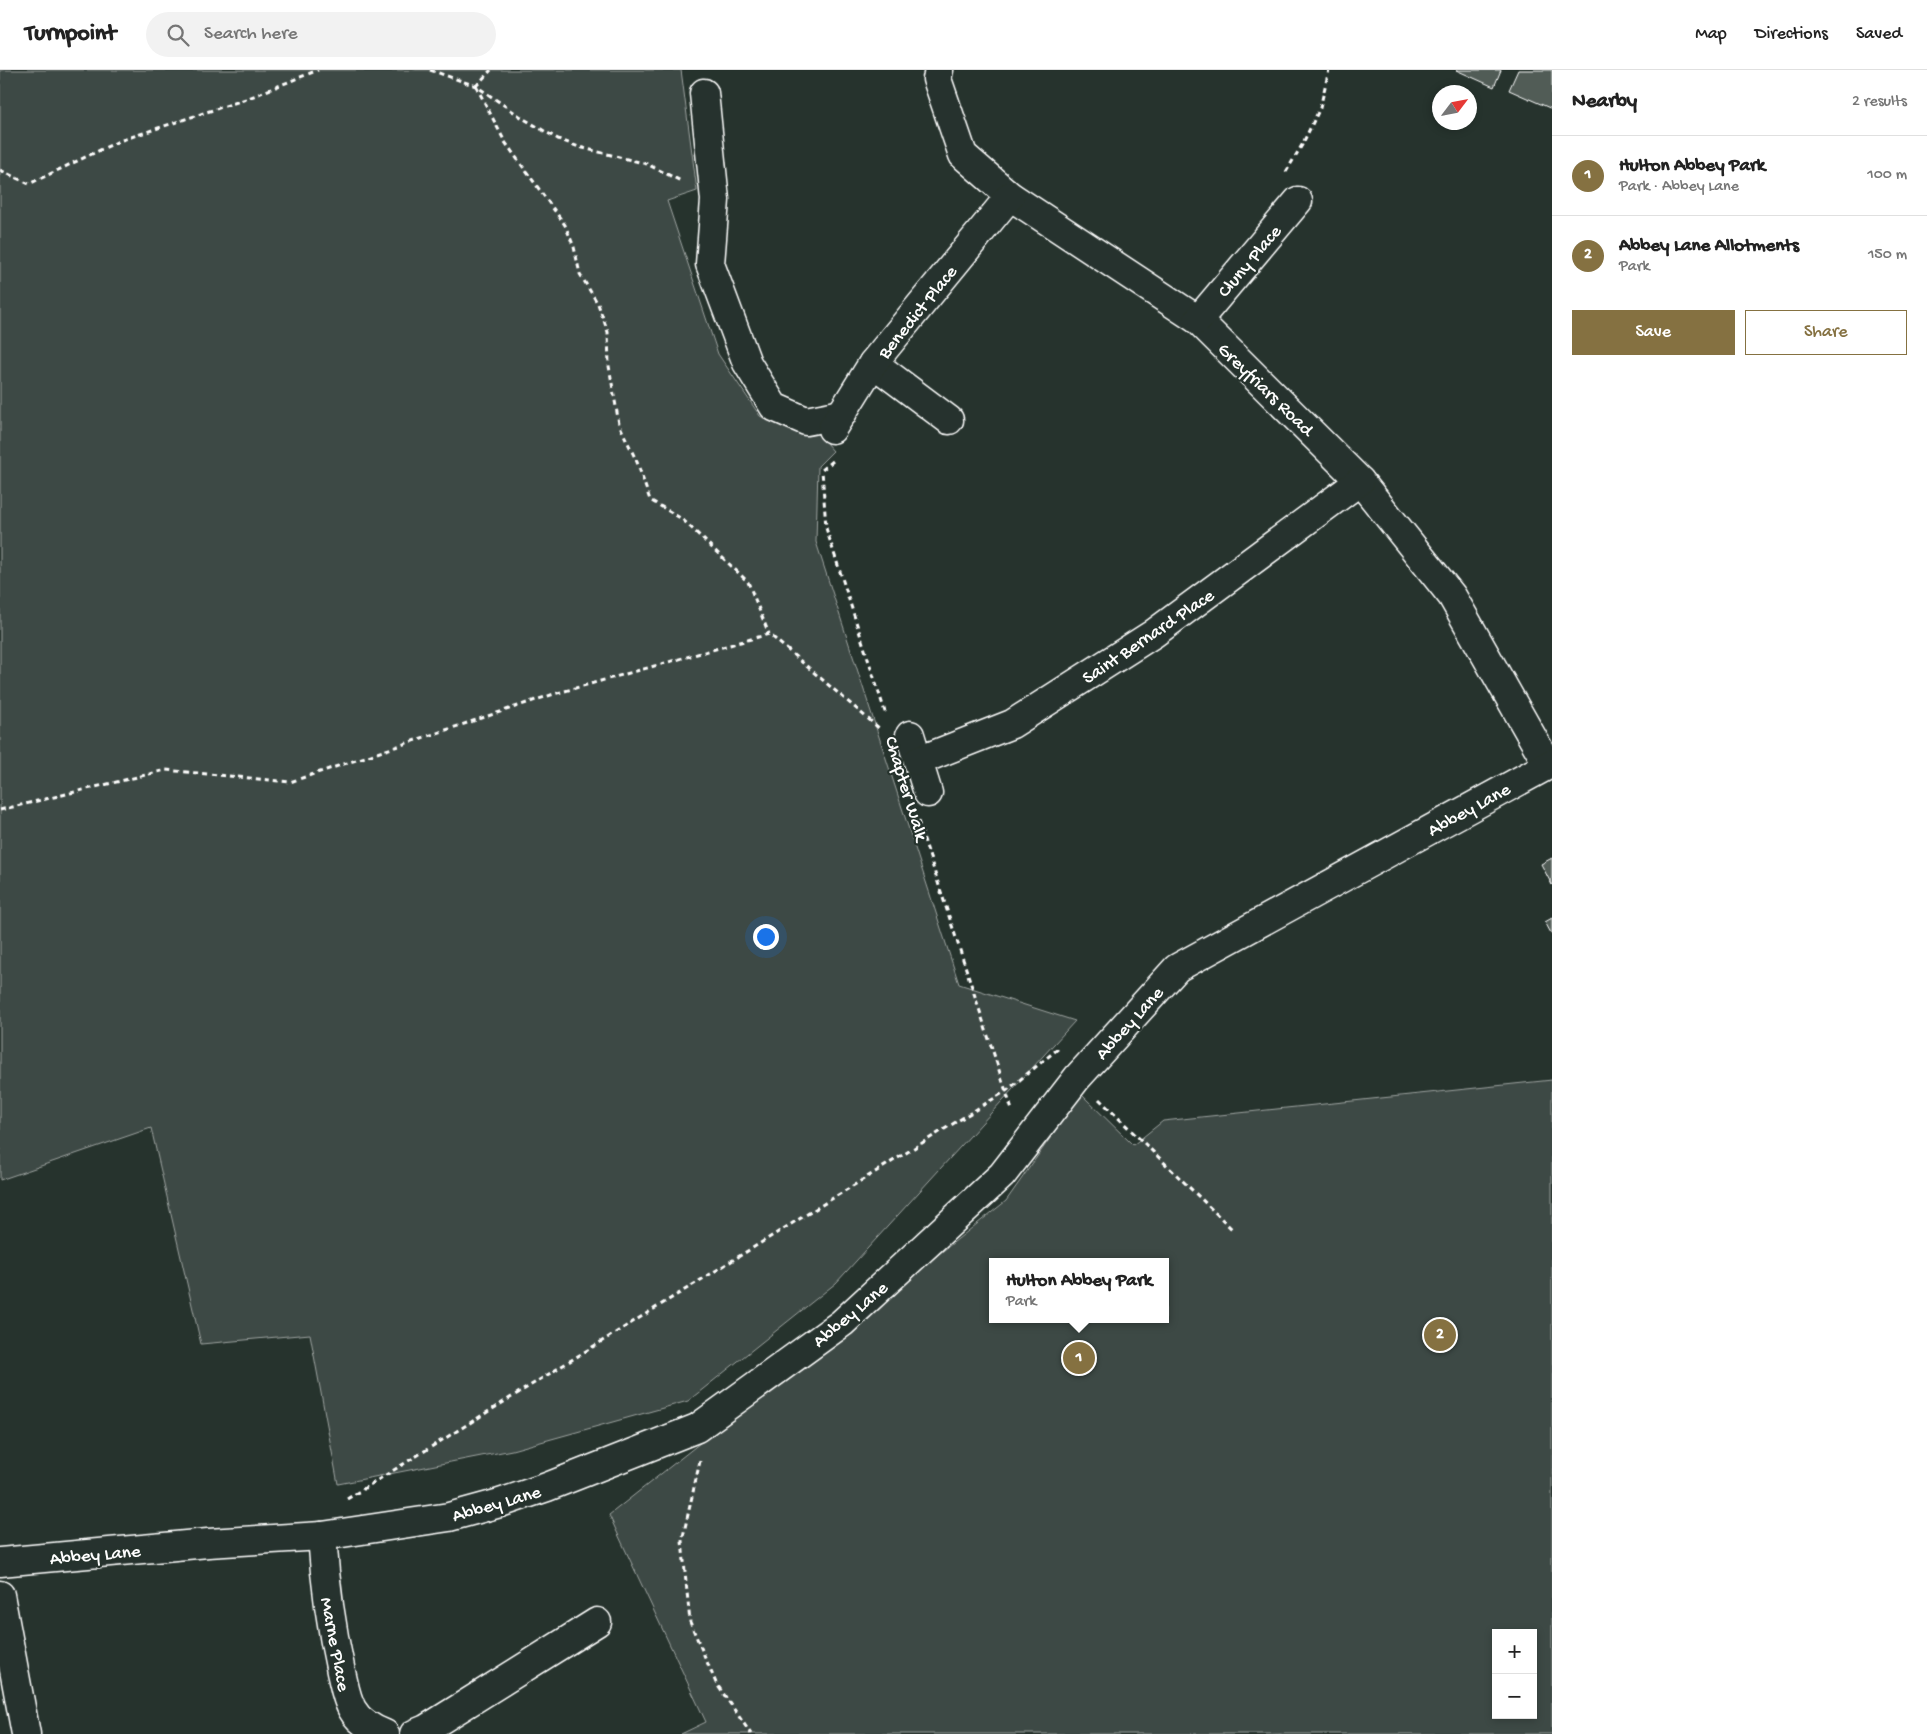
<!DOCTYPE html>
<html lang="en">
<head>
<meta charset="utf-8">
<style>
	:root { --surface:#fff; --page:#f2f2f2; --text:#222; --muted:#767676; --line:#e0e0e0; --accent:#857141 }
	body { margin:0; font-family:"Gochi Hand",sans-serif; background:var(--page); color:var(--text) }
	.controls { position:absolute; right:15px; bottom:15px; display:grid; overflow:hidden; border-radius:0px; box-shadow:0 2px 8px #0003 }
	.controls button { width:45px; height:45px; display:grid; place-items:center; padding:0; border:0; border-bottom:1px solid var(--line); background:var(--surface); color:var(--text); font:25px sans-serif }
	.compass { position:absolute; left:1432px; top:15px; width:45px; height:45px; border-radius:50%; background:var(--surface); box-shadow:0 2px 8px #0003; rotate:58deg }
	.you { position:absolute; left:765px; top:866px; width:18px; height:18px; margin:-12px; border:4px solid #fff; border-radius:50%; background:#1a73e8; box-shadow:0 0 0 8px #1a73e833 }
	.badge { display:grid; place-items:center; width:32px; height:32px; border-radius:50%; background:var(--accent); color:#fff; font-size:16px; font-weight:700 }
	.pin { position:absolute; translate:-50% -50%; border:2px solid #fff; box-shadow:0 1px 5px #0006 }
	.popup { position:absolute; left:989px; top:1188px; width:180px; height:65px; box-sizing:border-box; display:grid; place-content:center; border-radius:0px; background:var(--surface); filter:drop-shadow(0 1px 4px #0005); font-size:16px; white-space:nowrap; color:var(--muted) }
	.popup b { font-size:19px; color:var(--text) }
	.popup::after { content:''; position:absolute; left:50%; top:100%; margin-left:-10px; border:10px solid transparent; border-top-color:var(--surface) }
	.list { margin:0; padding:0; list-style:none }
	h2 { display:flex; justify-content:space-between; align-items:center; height:65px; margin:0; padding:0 20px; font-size:21px }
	h2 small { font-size:16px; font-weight:400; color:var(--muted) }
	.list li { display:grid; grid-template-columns:32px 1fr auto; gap:15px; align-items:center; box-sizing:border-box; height:80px; padding:0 20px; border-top:1px solid var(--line) }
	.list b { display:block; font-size:19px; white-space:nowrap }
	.list p { margin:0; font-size:16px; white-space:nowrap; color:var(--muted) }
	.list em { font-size:16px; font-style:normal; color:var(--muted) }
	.actions { display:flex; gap:10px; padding:15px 20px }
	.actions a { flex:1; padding:11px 0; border:1px solid var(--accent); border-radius:0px; text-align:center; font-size:18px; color:var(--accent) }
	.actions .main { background:var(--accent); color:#fff }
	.icon { flex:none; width:28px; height:28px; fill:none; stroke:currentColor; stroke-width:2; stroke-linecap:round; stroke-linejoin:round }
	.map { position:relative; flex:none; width:1552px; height:1664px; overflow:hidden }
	header { display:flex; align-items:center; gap:30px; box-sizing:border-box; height:70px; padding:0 25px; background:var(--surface); border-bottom:1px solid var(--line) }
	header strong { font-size:24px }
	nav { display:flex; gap:28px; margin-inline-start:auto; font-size:18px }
	.search { width:350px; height:45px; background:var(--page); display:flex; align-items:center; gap:12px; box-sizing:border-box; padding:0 18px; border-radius:28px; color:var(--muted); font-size:19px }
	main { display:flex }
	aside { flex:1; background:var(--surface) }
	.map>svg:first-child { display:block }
	.green { fill:#3e4944; stroke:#9ea4a2; fill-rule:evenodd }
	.building { fill:#515c57; stroke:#fff }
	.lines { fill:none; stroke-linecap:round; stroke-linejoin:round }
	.minor-casing { stroke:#fff; stroke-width:31 }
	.path { stroke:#fff; stroke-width:3; stroke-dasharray:5 4; stroke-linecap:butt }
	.minor { stroke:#26332d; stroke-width:28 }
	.labels { text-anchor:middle; stroke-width:4.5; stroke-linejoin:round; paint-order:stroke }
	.street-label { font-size:19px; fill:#fff; stroke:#26332d }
</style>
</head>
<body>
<header>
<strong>Turnpoint</strong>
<div class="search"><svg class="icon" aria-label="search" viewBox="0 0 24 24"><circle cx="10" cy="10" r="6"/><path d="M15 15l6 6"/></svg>Search here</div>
<nav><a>Map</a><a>Directions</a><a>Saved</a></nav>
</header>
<main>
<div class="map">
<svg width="1552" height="1664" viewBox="0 0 1552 1664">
	<rect width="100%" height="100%" fill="#26332d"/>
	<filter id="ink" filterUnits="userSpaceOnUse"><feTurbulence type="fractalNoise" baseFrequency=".02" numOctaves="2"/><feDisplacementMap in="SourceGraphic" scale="10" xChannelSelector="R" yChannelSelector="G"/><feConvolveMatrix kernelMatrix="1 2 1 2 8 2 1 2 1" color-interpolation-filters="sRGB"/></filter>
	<g filter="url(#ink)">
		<g class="green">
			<polygon points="0,0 681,0 697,121 667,131 718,284 760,346 789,360 818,364 833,381 818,396 816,472 959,914 1075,951 836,1213 688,1331 512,1380 338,1414 310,1264 201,1274 151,1058 0,1110"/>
			<path d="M 1552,1010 L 1552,1664 L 681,1664 L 706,1652 L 609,1445 L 1006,1131 L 1081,1024 L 1133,1075 L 1163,1051 ZM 993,1192 L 1165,1192 L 1165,1249 L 993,1249 ZM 1496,1563 L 1533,1563 L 1533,1645 L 1496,1645 Z"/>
		</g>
		<g class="building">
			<polygon points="1456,0 1501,0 1494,17"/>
			<polygon points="1518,0 1552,0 1552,39 1509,20"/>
			<polygon points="1552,788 1552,815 1541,794"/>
			<polygon points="1552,848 1552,865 1545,852"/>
		</g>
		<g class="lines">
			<defs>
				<g id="minor">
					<polyline points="939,0 937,9 963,85 1010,126 1198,250 1360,411 1452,526 1548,695"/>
					<polyline points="704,23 715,130 710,194 747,293 774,337 806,351 842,344"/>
					<polyline points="1198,250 1298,131"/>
					<polyline points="873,293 949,350"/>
					<polyline points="832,359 873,293 1010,126"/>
					<polyline points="910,665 928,723"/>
					<polyline points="918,691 1012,654 1153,564 1360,411"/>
					<path d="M 322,1466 C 325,1512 331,1557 341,1602 C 344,1614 346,1628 352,1639 C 359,1652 372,1659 385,1664"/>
					<polyline points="0,1492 208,1473 322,1466 449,1447 500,1433 547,1417 697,1358 842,1253 1002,1105 1077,1008 1177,898 1552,693"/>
					<polyline points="0,1525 26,1664"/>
					<polyline points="414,1664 426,1659 597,1552"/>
				</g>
			</defs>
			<use href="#minor" class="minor-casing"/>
			<g class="path">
				<polyline points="430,0 476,16 524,49 558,69 579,77 647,94 681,111"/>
				<polyline points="476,16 505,72 565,155 574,177 580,204 598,234 608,262 609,296 619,354 637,392 650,430 682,449 748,512 769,564"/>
				<polyline points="476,16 491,0"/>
				<polyline points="0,100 29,114 119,71 246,29 318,0"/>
				<polyline points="1286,102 1302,75 1320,38 1329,0"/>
				<polyline points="833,391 822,400 826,458 886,645"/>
				<polyline points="0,740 166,700 290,712 554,624 769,564 880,659"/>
				<polyline points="918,751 1012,1040"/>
				<polyline points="1099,1029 1234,1161"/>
				<polyline points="700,1391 682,1471 690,1552 716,1613 751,1664"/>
				<polyline points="347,1429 1006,1021 1059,978"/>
			</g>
			<use href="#minor" class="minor"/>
		</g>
	</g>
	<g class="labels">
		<g class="street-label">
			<text transform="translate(1248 190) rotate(-50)" y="7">Cluny Place</text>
			<text transform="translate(916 241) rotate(-51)" y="7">Benedict Place</text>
			<text transform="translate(1267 318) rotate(44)" y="7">Greyfriars Road</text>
			<text transform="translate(1147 565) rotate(-34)" y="7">Saint Bernard Place</text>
			<text transform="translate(908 718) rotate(73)" y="7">Chapter Walk</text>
			<text transform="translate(1468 738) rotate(-29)" y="7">Abbey Lane</text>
			<text transform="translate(1128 952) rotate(-48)" y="7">Abbey Lane</text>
			<text transform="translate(849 1243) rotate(-40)" y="7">Abbey Lane</text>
			<text transform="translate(496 1432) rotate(-16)" y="7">Abbey Lane</text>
			<text transform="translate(95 1483) rotate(-5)" y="7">Abbey Lane</text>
			<text transform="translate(337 1574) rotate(79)" y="7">Marne Place</text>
		</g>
	</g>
</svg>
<div class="controls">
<button>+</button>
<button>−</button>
</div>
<svg class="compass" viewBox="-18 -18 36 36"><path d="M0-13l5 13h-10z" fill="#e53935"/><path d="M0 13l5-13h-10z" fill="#767676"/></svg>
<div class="you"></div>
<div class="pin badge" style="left:1079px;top:1288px">1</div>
<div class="popup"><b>Hulton Abbey Park</b>Park</div>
<div class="pin badge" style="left:1440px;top:1265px">2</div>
</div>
<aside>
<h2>Nearby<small>2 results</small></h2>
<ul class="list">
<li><span class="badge">1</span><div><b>Hulton Abbey Park</b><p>Park · Abbey Lane</p></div><em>100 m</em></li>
<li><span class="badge">2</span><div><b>Abbey Lane Allotments</b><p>Park</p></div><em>150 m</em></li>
</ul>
<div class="actions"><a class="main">Save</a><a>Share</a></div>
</aside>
</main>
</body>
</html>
